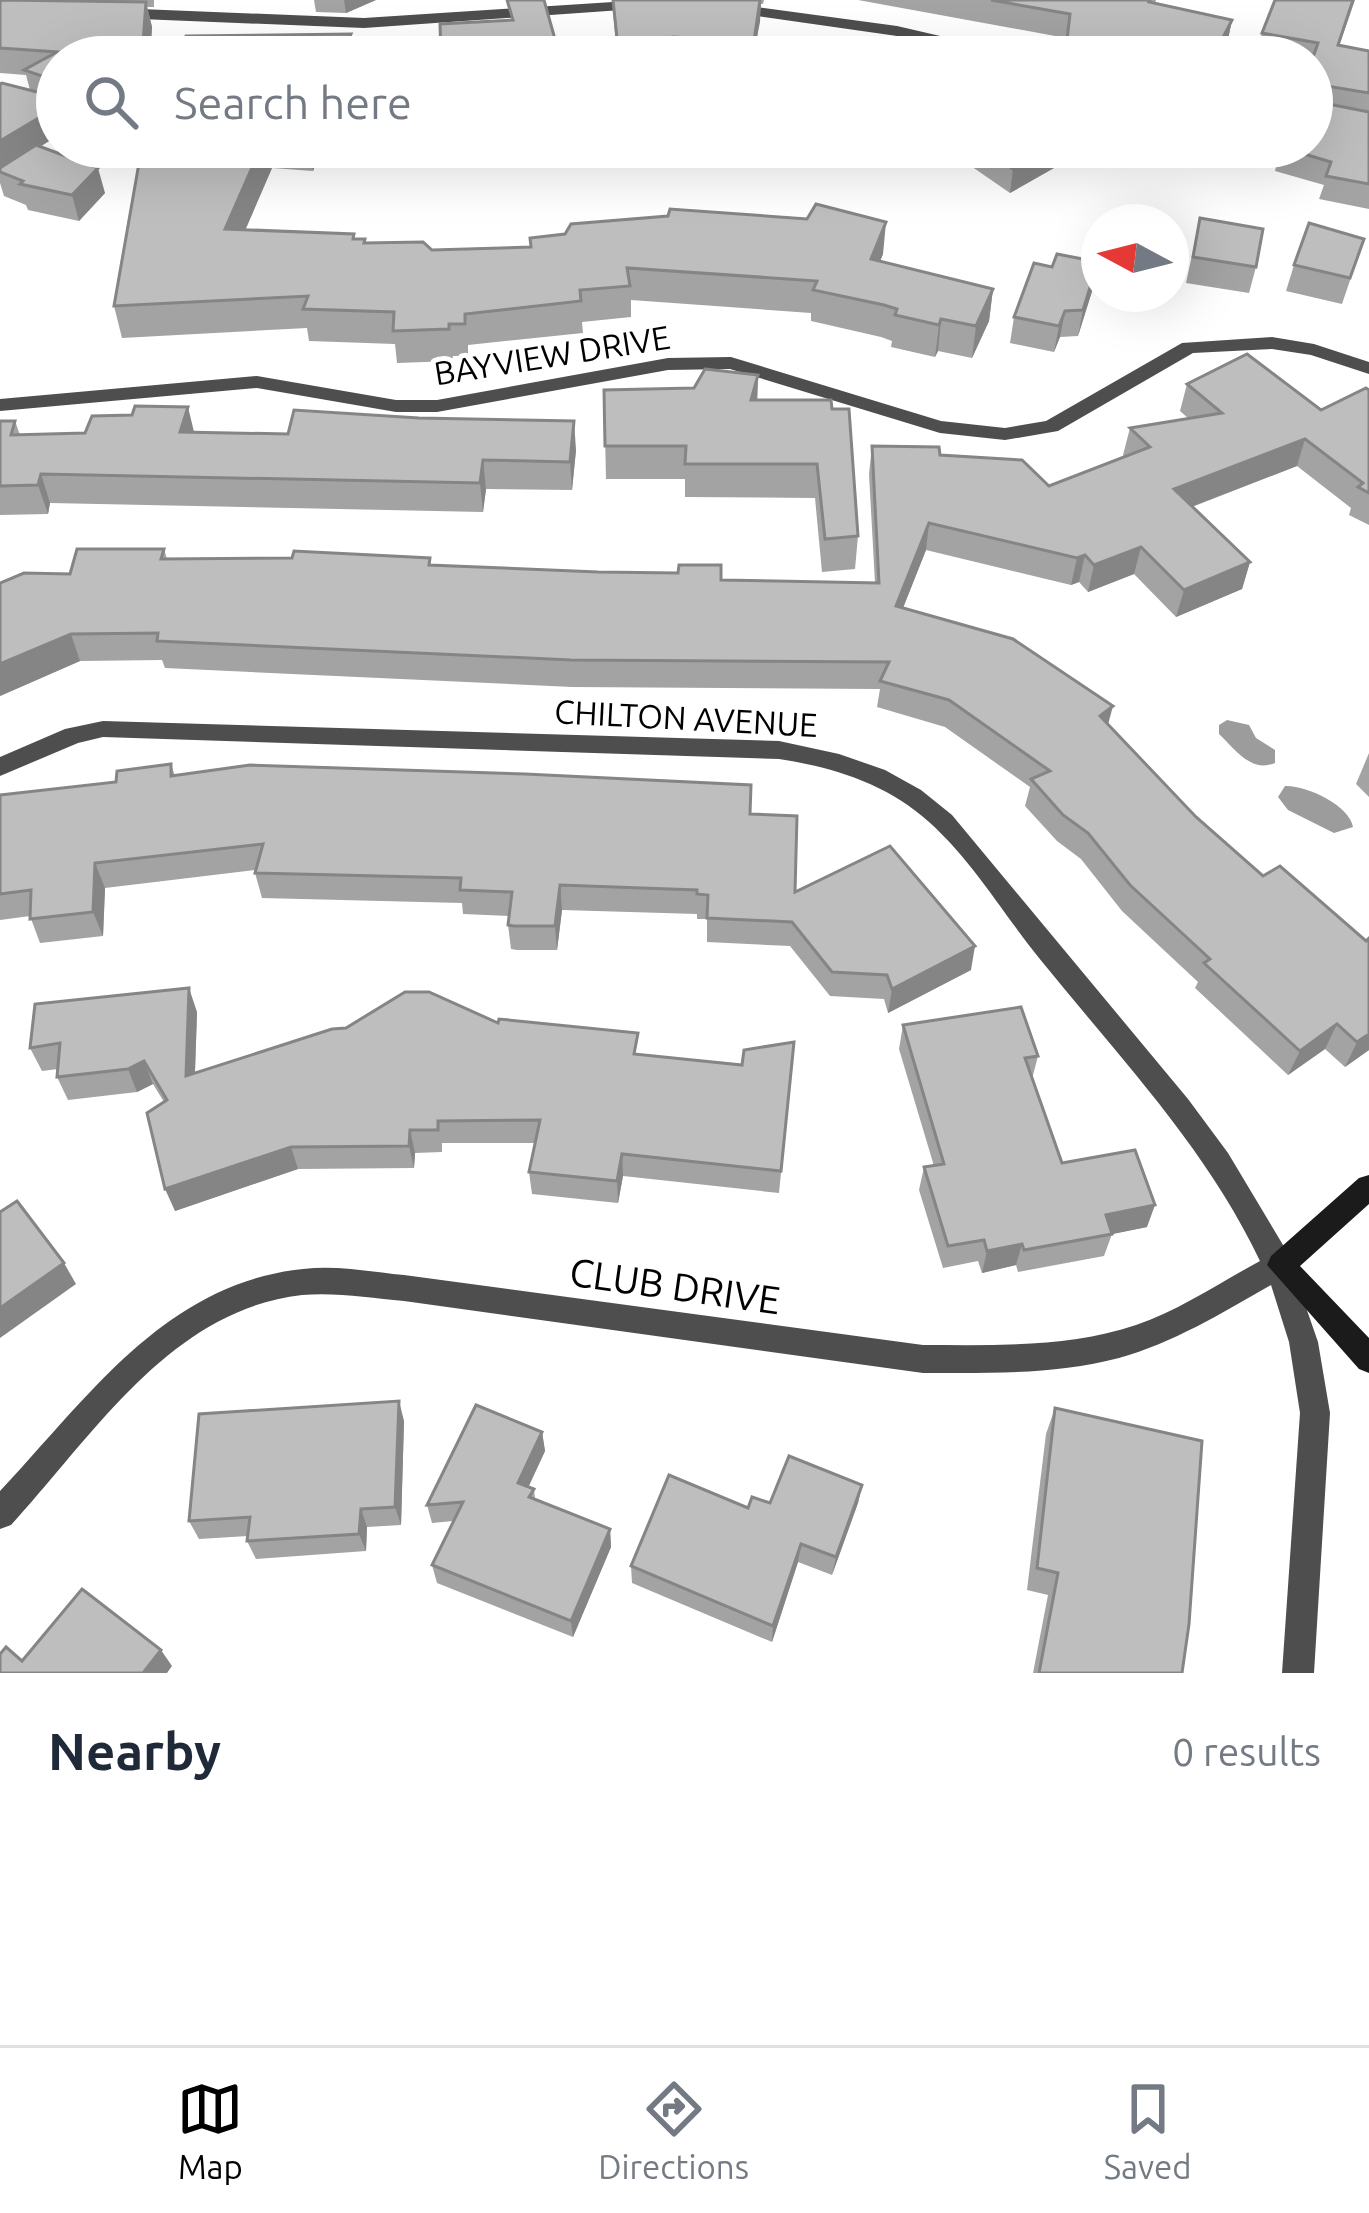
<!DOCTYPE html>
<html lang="en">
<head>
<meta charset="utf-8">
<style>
	:root { --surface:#fff; --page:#f6f6f7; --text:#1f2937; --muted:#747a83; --line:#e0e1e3; --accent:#000 }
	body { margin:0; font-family:Ubuntu,sans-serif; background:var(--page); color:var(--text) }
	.compass { position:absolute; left:1081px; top:204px; width:108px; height:108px; border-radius:50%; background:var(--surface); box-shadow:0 12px 48px #0002; rotate:277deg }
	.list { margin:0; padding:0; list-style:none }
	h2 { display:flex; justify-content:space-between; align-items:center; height:156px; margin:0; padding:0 48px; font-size:51px }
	h2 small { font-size:39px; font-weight:400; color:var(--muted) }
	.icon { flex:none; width:66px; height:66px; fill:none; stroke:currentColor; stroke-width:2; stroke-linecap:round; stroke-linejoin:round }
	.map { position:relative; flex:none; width:1369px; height:1673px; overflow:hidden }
	.search { position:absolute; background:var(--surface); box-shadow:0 12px 48px #0002; left:36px; right:36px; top:36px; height:132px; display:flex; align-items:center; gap:30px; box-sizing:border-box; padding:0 42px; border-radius:66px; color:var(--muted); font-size:45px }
	.sheet { height:372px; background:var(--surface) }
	nav { display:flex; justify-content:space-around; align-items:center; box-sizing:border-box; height:168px; border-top:3px solid var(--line); background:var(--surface); font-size:33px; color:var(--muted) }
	nav a { display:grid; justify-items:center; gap:6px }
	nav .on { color:var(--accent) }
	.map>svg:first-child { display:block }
	.water { fill:#9c9c9c }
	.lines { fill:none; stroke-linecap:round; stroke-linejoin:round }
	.street { fill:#4e4e4e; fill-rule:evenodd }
	.secondary { fill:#1b1b1b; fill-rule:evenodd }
	.wall { fill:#a3a3a3 }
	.shaded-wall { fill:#858585 }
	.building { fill:#bebebe; stroke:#858585; stroke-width:3 }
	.labels { text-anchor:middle; stroke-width:10; stroke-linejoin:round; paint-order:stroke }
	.street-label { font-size:33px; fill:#000; stroke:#fff }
	.near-street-label { font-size:39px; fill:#000; stroke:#fff }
</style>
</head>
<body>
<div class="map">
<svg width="1369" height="1673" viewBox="0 0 1369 1673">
	<rect width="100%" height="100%" fill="#fff"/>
	<g class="water">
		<path d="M 1227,720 L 1249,725 L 1256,738 L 1275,750 L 1275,763 C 1251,773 1236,750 1219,734 L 1219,725 Z"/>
		<path d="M 1285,786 C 1306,785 1349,805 1353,827 L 1334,833 L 1288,810 L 1278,797 Z"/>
	</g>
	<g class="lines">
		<g class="street">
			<polygon points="644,0 652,5 650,8 364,28 116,18 108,13 116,8 364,18"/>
			<polygon points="727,3 897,26 1031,57 1000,57 897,36 721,11 719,8"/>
			<polygon points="1272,337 1314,344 1369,362 1369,374 1311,355 1272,349 1193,353 1058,431 1005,440 940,433 730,369 668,370 437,412 396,412 257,388 0,411 0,399 257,376 396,400 437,400 668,358 731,357 941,421 1005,428 1046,421 1182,343"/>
			<path d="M 103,721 L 779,741 L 839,754 L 885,770 L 921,790 L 952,815 L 1188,1099 L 1228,1153 L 1295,1265 L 1293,1270 L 1318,1342 L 1330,1413 L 1314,1673 L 1282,1673 L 1300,1413 L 1289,1342 L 1271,1285 C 1222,1313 1173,1343 1119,1358 C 1055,1375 988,1373 923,1373 L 404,1301 C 370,1298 336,1292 302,1295 C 170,1310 93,1436 11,1525 L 0,1529 L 0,1491 C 87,1399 165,1283 303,1269 C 337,1265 371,1272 404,1275 L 923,1345 C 994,1345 1068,1348 1136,1325 C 1180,1310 1219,1283 1260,1261 C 1206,1147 1118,1056 1039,958 C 1001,911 969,855 922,816 C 881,782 831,767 779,759 L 103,737 L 78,743 L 0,776 L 0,757 L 65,729 Z"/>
		</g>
		<polygon class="secondary" points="1369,1175 1369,1204 1300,1266 1369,1338 1369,1373 1359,1369 1267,1265 1271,1256 1359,1178"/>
	</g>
	<g class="wall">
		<polygon points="0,0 154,0 154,7 147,7 152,27 150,57 57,57 57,136 41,146 105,193 79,221 28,210 26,205 4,196 0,183 0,84 30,90 26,75 0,73"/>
		<polygon points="314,0 376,0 346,13 316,12"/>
		<polygon points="612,0 764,0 763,4 761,4 755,57 617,57"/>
		<polygon points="858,0 1156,0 1155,3 1232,20 1227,44 1220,57 1063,57 1066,38"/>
		<polygon points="1275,0 1355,0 1339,46 1369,51 1369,209 1319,199 1324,185 1275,171 1281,147 1312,147 1312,57 1256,56 1262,33"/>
		<polygon points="195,147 322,147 313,171 272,168 245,230 354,234 355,239 366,243 432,250 883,254 880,261 993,289 989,321 972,358 938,351 935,357 891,347 892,341 881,337 811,321 811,313 631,300 631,317 582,322 583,333 468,345 468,356 453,356 452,361 397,363 395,344 309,341 307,328 122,338 114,306 179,165 190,159"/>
		<polygon points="956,147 1091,147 1010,193 955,155"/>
		<polygon points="1105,147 1173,147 1169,155"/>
		<polygon points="1200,218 1256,267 1249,293 1186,283"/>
		<polygon points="1364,239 1342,304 1286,291 1294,265"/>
		<polygon points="1093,288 1078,336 1060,337 1054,352 1010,343 1014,317"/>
		<polygon points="758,375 757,400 831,400 858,536 855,569 822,572 815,498 685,497 685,479 606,479 604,390 694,388"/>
		<polygon points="1187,384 1321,410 1369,390 1369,525 1349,515 1351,508 1297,466 1192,507 1250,562 1242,589 1176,617 1134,574 1088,592 1079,582 1071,585 926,550 903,608 1108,725 1369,1050 1345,1067 1325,1049 1288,1075 1195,988 1198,982 1122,911 1081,859 1057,841 1025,806 1030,787 945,727 877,707 880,689 572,687 165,668 162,660 80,661 0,696 70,574 164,549 167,559 431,565 721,580 875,583 869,474 872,446 940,455 1049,486 1125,457 1123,455 1130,428 1188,418 1180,411"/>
		<polygon points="0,421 15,421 20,435 194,432 576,450 572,490 486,489 483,512 50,503 48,514 0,515"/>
		<polygon points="1369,753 1369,797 1356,784"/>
		<polygon points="171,764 175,776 750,814 795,892 971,970 888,1013 884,999 830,996 790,946 707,942 707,919 697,919 697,914 562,910 557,950 517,950 511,949 508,925 509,916 463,914 462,903 262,898 255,873 255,870 105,888 103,936 40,943 30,916 0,920 0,795 116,782"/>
		<polygon points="197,1012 195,1073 498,1023 638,1054 742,1065 794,1042 779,1193 623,1176 618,1203 532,1194 529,1172 535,1143 442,1143 442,1152 415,1153 414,1168 298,1169 175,1211 164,1102 153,1084 137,1092 68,1100 57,1077 58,1069 42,1071 30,1048"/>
		<polygon points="903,1025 1038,1056 1032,1079 1062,1163 1147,1227 1112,1234 1104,1256 1018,1272 1016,1265 982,1273 978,1261 943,1268 919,1190 924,1167 934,1166 899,1049"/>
		<polygon points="1055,1408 1182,1673 1033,1673 1048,1595 1027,1590 1046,1434"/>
		<polygon points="404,1421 401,1525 367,1527 366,1551 256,1559 247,1541 248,1536 199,1539 189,1521"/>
		<polygon points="542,1432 545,1451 528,1487 534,1489 535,1499 610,1529 611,1547 573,1637 437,1583 432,1565 453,1521 432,1523 427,1505"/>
		<polygon points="862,1485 858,1503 832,1575 798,1562 772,1642 632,1583 631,1566 770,1503"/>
	</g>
	<g class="shaded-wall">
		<polygon points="344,0 376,0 346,13"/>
		<polygon points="761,0 760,22 753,57 754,41"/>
		<polygon points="146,2 152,27 150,57 142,57"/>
		<polygon points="1232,20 1227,44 1220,57 1213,57"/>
		<polygon points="351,34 354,57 341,57"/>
		<polygon points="57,107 57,136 0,172 0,141"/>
		<polygon points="261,147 268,147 272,168 232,261 225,229"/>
		<polygon points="309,147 322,147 313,171"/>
		<polygon points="1052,147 1091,147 1010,193 1013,169"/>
		<polygon points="98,168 105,193 79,221 72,195"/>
		<polygon points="886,222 883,254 868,291 871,259"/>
		<polygon points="1098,262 1093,288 1078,336 1083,310"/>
		<polygon points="993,289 989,321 972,358 976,326"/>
		<polygon points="1065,311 1060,337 1054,352 1059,326"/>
		<polygon points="941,319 938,351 935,357 939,325"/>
		<polygon points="758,375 757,408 751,400"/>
		<polygon points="188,407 195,436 180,432"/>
		<polygon points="574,421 576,450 572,490 570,462"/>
		<polygon points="1305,439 1297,466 1167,516 1174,489"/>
		<polygon points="483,460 486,489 483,512 480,483"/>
		<polygon points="41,474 50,503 48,514 38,485"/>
		<polygon points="929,523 926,550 893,633 896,606"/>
		<polygon points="1141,547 1134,574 1088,592 1094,565"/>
		<polygon points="1085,555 1079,582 1071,585 1077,558"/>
		<polygon points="1250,562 1242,589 1176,617 1184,590"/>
		<polygon points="71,634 80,661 0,696 0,664"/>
		<polygon points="1113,706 1106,732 1100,716"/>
		<polygon points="95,863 105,888 103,936 93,912"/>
		<polygon points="560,885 562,910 557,950 555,926"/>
		<polygon points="975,946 971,970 888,1013 892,989"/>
		<polygon points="189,988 197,1012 194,1099 186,1076"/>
		<polygon points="1337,1024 1325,1049 1288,1075 1300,1051"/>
		<polygon points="1369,1034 1369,1050 1345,1067 1357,1042"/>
		<polygon points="144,1061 153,1084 137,1092 128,1069"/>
		<polygon points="410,1130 415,1153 414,1168 409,1146"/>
		<polygon points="291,1147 298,1169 175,1211 165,1189"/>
		<polygon points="622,1154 623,1176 618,1203 617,1181"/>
		<polygon points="1155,1205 1147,1227 1098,1237 1106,1215"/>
		<polygon points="1022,1244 1016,1265 982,1273 987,1251"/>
		<polygon points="64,1263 76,1284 0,1338 0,1308"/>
		<polygon points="399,1401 404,1421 401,1525 395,1507"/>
		<polygon points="542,1432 545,1451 522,1501 518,1483"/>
		<polygon points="862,1485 858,1503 832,1575 836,1557"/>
		<polygon points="361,1509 367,1527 366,1551 359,1534"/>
		<polygon points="610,1529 611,1547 573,1637 571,1621"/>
		<polygon points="801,1544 798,1562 772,1642 773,1626"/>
		<polygon points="161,1650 172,1666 167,1673 143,1673"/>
	</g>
	<g class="building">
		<polygon points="0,0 146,2 142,57 57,57 57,107 0,141 0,84 2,83 53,96 54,80 24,70 57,52 0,48"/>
		<polygon points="507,0 544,0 560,57 441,57 440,24 513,20"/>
		<polygon points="613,0 760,0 754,41 673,37 671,57 619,57"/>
		<polygon points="991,0 1150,0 1149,2 1232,20 1213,57 1065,57 1070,14"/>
		<polygon points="1275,0 1353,0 1338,45 1369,51 1369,93 1315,84 1318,102 1369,112 1369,184 1326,176 1331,162 1281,147 1312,147 1312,60 1318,43 1262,33"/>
		<polygon points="351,34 341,57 177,57 186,36"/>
		<polygon points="36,145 98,168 72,195 20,184 23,181 0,172 0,168"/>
		<polygon points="195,147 261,147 225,229 354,234 353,239 365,239 364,243 423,242 432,250 531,247 530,238 565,234 571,224 668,216 670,209 807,219 816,204 886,222 871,259 993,289 976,326 941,319 939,325 895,315 897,309 884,305 813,290 817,281 627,268 630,286 580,290 581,301 465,314 465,324 449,324 449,329 393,331 394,312 303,309 308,296 114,306 139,163 179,165 183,158 190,159"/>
		<polygon points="982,147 1052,147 1013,169"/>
		<polygon points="1200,218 1263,229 1256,267 1193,257"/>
		<polygon points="1309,223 1364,239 1350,278 1294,265"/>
		<polygon points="1057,254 1098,262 1083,310 1065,311 1059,326 1014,317 1034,263 1052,267"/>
		<polygon points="1247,354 1321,410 1366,388 1369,390 1369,493 1358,487 1363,483 1305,439 1174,489 1250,562 1184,590 1141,547 1094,565 1085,555 1077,558 929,523 896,606 1013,639 1113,706 1100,716 1196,817 1263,876 1280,866 1366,941 1369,938 1369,1034 1357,1042 1337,1024 1300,1051 1204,963 1210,959 1130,885 1088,833 1063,815 1031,779 1050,771 949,700 880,681 889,662 571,660 157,641 158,633 71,634 0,664 0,583 24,573 70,574 77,549 164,549 161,559 292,558 294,551 430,558 429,565 598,572 678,573 679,565 721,565 721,580 879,583 872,446 939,447 940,455 1022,460 1049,486 1150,447 1130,428 1222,413 1187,384"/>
		<polygon points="705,369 758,375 751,400 831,400 832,409 849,409 858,536 825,539 817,464 685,464 686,446 605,446 604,390 694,388"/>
		<polygon points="135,406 188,407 180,432 288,434 294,410 419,418 574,421 570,462 483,460 480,483 41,474 38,485 0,486 0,421 15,421 11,435 85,433 92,416 132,415"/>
		<polygon points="171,764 171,776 250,765 525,774 751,785 750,814 797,816 795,892 890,846 975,946 892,989 887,975 832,972 792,922 707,918 708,895 697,894 697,890 560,885 555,926 514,926 508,925 512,892 460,890 461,878 255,873 263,844 95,863 93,912 30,919 31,890 0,894 0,795 116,782 117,771"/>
		<polygon points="189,988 186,1076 332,1029 346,1028 405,992 429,992 498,1023 499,1019 638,1033 634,1054 742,1065 744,1050 794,1042 781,1171 622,1154 617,1181 529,1172 540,1120 438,1121 438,1130 410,1130 409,1146 291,1147 165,1189 147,1113 167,1100 144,1061 128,1069 57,1077 60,1043 30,1048 35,1004"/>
		<polygon points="1021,1007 1038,1056 1025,1058 1062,1163 1135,1150 1155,1205 1106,1215 1112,1234 1024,1250 1022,1244 987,1251 984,1240 948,1246 924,1167 944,1164 903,1025"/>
		<polygon points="17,1201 64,1263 0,1308 0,1212"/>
		<polygon points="399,1401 395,1507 361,1509 359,1534 247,1541 250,1517 189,1521 199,1414"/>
		<polygon points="476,1405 542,1432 518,1483 534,1489 529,1497 610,1529 571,1621 432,1565 463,1502 427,1505"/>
		<polygon points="1055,1408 1202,1441 1189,1624 1182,1673 1039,1673 1058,1573 1037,1568"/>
		<polygon points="789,1456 862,1485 836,1557 801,1544 773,1626 631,1566 669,1475 748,1508 752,1497 770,1503"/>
		<polygon points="82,1589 161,1650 143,1673 0,1673 0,1654 6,1647 22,1661"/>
	</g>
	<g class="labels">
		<g class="street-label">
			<text transform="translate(552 355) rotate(-9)" y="12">BAYVIEW DRIVE</text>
			<text transform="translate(686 718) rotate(3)" y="12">CHILTON AVENUE</text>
		</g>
		<g class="near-street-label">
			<text transform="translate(675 1286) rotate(8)" y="14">CLUB DRIVE</text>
		</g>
	</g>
</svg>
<svg class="compass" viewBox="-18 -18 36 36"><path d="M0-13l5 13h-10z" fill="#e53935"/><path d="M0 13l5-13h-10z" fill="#747a83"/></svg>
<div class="search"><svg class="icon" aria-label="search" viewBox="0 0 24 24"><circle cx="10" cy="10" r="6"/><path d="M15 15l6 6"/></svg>Search here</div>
</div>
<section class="sheet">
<h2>Nearby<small>0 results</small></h2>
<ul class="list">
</ul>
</section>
<nav>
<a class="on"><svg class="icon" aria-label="map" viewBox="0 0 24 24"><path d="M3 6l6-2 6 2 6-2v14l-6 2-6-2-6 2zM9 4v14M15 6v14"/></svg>Map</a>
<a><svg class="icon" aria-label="directions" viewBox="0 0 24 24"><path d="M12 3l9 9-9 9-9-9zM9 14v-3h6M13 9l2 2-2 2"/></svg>Directions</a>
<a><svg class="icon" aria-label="saved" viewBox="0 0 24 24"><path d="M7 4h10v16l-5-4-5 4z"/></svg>Saved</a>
</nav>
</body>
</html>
